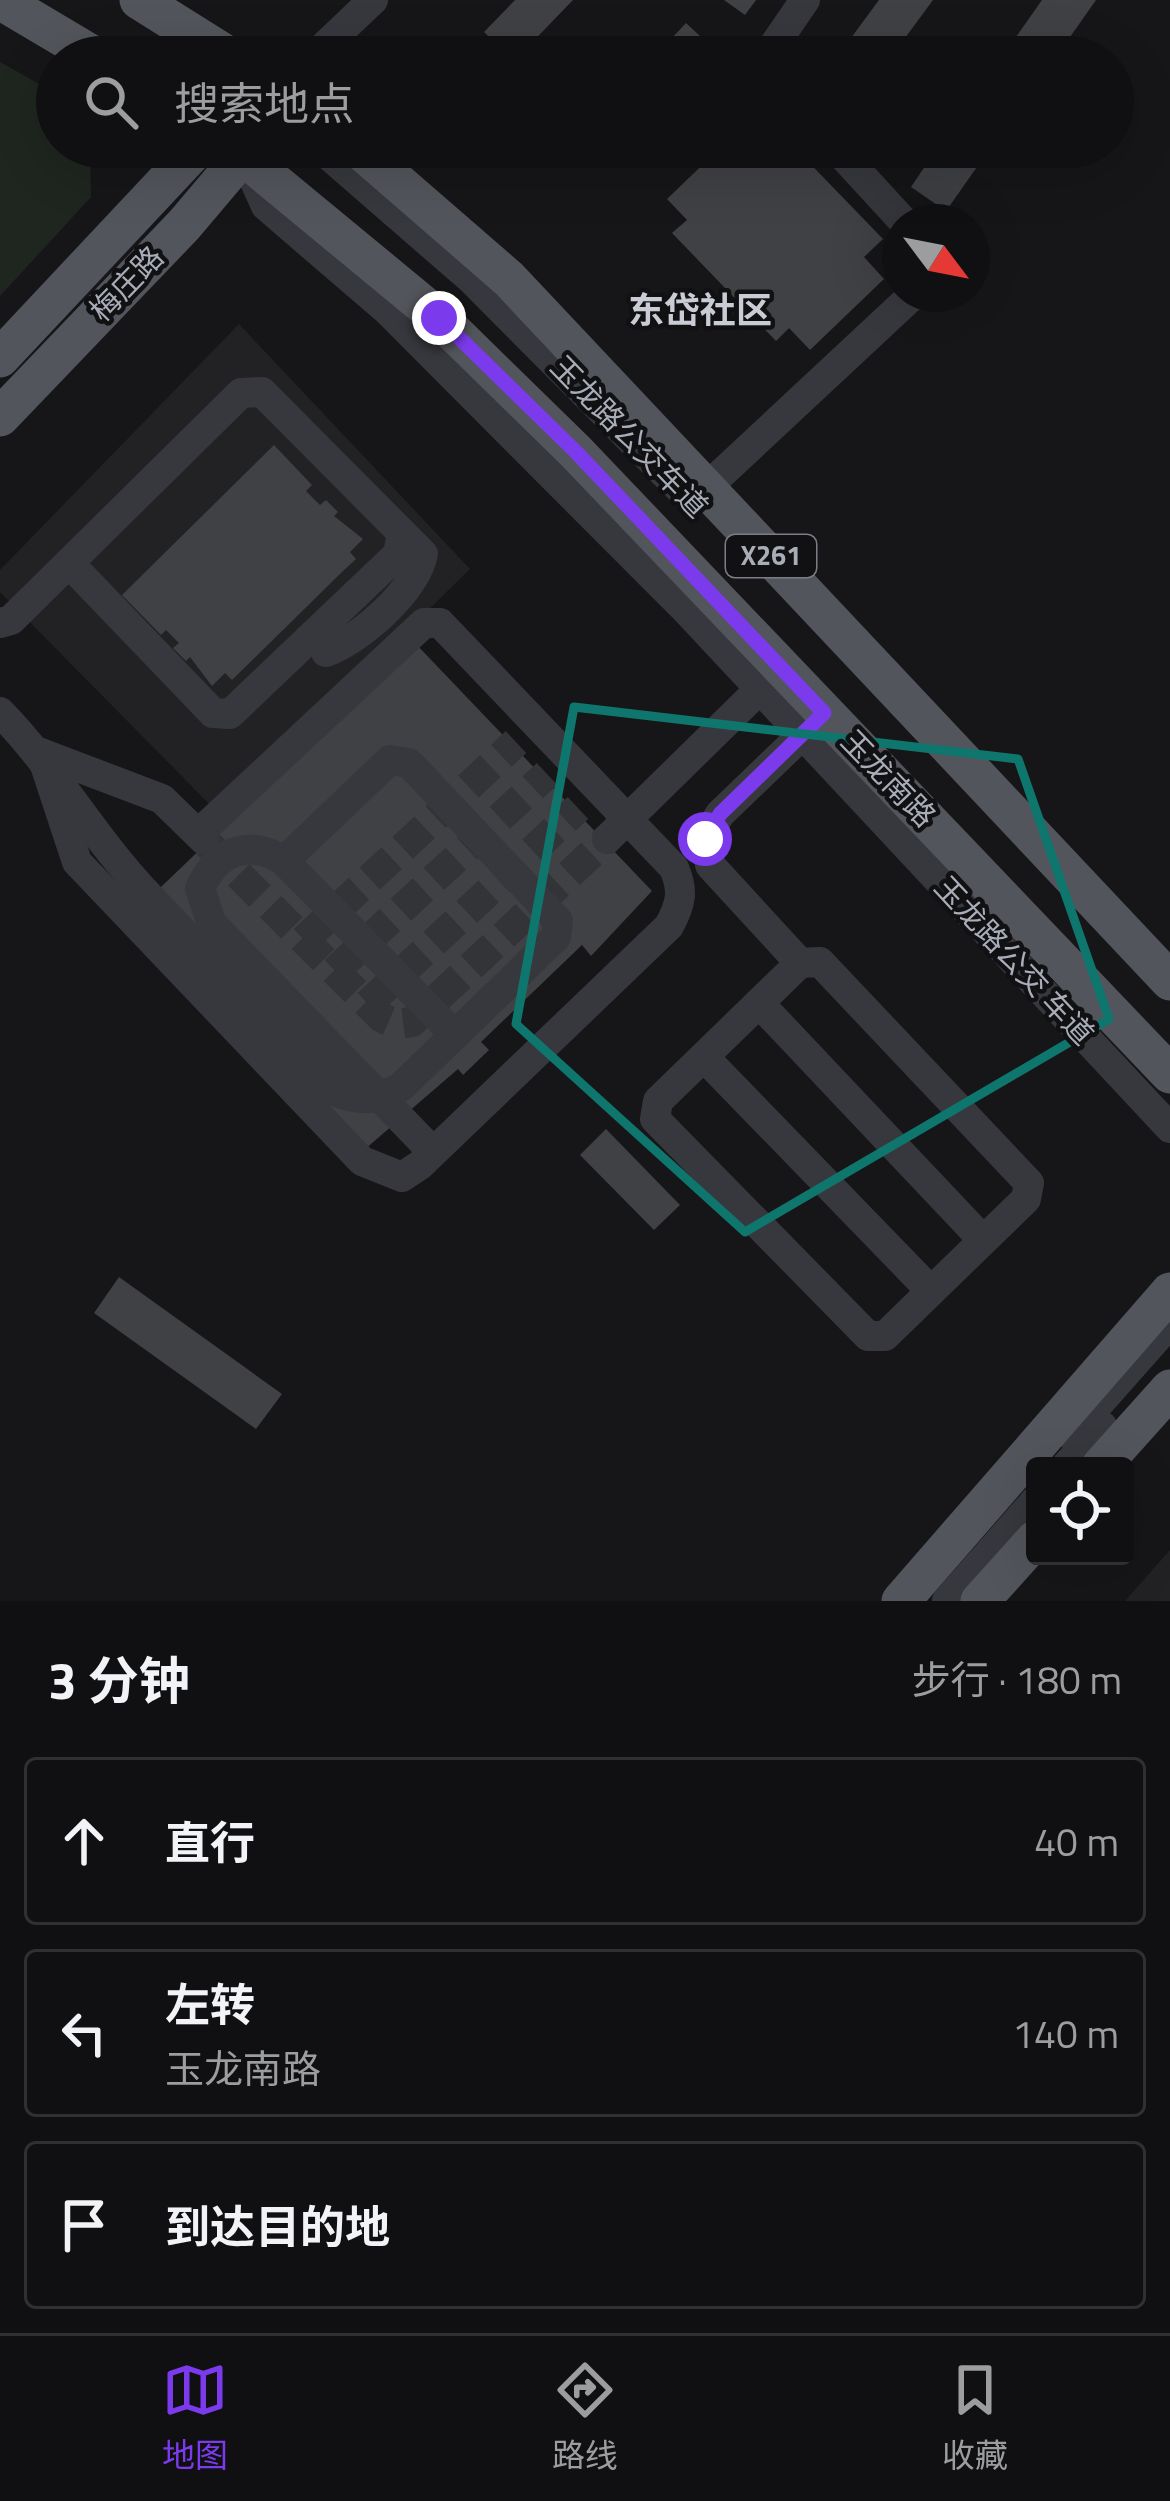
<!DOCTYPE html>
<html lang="zh">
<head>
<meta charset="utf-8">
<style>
	:root { --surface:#101012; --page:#19191b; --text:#f1f3f6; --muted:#9c9d9f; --line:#303032; --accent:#7c3aed }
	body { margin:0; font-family:"Titillium Web","Noto Sans SC",sans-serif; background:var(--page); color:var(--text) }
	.controls { position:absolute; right:36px; bottom:36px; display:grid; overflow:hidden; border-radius:12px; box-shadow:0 12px 48px #0002 }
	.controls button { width:108px; height:108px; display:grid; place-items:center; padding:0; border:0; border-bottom:3px solid var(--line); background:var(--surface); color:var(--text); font:60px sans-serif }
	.compass { position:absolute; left:882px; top:204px; width:108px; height:108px; border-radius:50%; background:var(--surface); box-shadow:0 12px 48px #0002; rotate:122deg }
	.stop { position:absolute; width:36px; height:36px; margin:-27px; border:9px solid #7c3aed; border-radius:50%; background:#fff }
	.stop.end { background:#7c3aed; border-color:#fff; box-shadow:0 3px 12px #0008 }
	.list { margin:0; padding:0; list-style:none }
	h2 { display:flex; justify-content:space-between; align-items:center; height:156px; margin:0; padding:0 48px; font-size:51px }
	h2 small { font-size:39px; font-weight:400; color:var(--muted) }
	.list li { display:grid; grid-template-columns:78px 1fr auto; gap:36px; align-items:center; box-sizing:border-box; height:168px; margin:0 24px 24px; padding:0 24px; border:3px solid var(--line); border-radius:12px }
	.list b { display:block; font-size:45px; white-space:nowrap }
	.list p { margin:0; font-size:39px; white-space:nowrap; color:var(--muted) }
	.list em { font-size:39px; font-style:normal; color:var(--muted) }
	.icon { flex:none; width:66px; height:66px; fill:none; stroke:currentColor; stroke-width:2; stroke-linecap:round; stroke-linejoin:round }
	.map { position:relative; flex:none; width:1170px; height:1601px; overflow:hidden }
	.search { position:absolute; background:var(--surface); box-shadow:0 12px 48px #0002; left:36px; right:36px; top:36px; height:132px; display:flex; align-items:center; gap:30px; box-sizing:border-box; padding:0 42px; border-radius:66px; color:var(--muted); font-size:45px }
	.sheet { height:732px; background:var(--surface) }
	nav { display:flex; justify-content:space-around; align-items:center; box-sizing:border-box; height:168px; border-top:3px solid var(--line); background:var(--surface); font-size:33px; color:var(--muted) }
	nav a { display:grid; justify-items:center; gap:6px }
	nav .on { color:var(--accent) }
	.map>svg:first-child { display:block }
	.built { fill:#222225 }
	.green { fill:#1e261f }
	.building { fill:#404145 }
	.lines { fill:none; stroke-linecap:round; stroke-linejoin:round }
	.minor-tunnel { stroke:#333438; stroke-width:30; stroke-dasharray:30 15; stroke-linecap:butt }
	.minor { stroke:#37383d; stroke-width:30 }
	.major { stroke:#53555c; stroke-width:39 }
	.minor-bridge { stroke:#37383d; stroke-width:30 }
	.route { stroke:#7c3aed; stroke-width:15 }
	.marked { fill:none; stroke:#0f766e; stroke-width:9; stroke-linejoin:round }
	.labels { text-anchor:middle; stroke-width:9; stroke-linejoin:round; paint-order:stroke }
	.shield { fill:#111113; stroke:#7b7e86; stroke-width:3 }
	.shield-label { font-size:27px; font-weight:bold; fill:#a8adb8 }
	.street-label { font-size:30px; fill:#a8adb8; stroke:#111113 }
	.quarter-label { font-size:36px; font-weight:bold; fill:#c9ccd4; stroke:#111113 }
</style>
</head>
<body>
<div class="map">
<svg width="1170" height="1601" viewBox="0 0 1170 1601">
	<rect width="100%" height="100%" fill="#161618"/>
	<g class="built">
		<polygon points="239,324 470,569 220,815 0,592 0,570"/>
		<polygon points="1170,1550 1170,1601 1125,1601"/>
	</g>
	<polygon class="green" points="0,62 57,94 57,147 90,147 91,197 0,296"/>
	<g class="building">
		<polygon points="515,0 573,0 518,57 510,57 484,32"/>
		<polygon points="724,0 756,0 745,15"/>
		<polygon points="879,0 933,0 891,57 837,57"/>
		<polygon points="1042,0 1096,0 1056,57 1045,57 1016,37"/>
		<polygon points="686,23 715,50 709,57 654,57"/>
		<polygon points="596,147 624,147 611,161"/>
		<polygon points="721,147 794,147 883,239 864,257 884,279 810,350 789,328 776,341 672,233 687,220 667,199"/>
		<polygon points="938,147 991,147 946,211 911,187"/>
		<polygon points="274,445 312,485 306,491 320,505 326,500 338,512 334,516 363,539 350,552 356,559 342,572 232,680 225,673 212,686 190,657 186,661 173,648 179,643 166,630 161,635 122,595"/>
		<polygon points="415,643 652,891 591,956 582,945 481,1042 489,1050 463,1075 458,1069 364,1150 136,911"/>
		<polygon points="606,1129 680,1205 654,1230 580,1155"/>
		<polygon points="119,1277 282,1394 256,1429 94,1313"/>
	</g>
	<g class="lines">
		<g class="minor-tunnel">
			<polyline points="207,843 382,1018 396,1024 412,1022 607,839"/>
			<polyline points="304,940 516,742"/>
			<polyline points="335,971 547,774"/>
			<polyline points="368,1004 578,808"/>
		</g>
		<g class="minor">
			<polyline points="313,57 373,0"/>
			<polyline points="766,57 805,0"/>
			<polyline points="319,147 471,279 692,501"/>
			<polyline points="835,147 904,222"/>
			<polyline points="247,164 266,206 388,311 688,612 1170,1128"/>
			<polyline points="706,488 914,294"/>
			<polyline points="0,623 11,620 241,393 262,392 402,533 398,554 230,714 213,713 69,563"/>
			<path d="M 326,652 C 361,639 416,590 423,554 L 402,533"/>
			<polyline points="760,689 825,713 720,814 705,839 710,865 800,963 820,962 1029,1183 1026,1199 885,1336 868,1336 655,1119 658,1101 800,963"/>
			<path d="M 0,712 C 55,768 92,836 146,893"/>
			<path d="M 41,753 L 77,862 L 362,1161 L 402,1177 L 420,1165 L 669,926 C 681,904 684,891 674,868 L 440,623 L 424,623 L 198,834"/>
			<polyline points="41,753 162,799 204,840"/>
			<polyline points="607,839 760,689"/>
			<polyline points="759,1003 983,1240"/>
			<polyline points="704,1057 931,1291"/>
			<polyline points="374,1091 433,1152"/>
			<polyline points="1071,1435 1170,1323"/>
			<polyline points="1066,1466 1102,1426"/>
			<polyline points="947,1601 1035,1501"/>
		</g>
		<g class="major">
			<polyline points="0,0 96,57"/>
			<polyline points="139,0 230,57"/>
			<polyline points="232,147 439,318 576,452 1170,1074"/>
			<polyline points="357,147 509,279 1170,981"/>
			<polyline points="0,358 198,147"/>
			<polyline points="0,417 184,225 250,147"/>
			<polyline points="1101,1466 1170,1389"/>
			<polyline points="901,1601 1170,1292"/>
			<polyline points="980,1601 1035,1540"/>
		</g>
		<g class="minor-bridge">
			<path d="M 146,893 L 334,1091 C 361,1102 377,1100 401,1087 L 556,937 L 558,921 L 409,763 L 390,760 L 284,861"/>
			<path d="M 374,1091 L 212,924 L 200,889 C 216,851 249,838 284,861 L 455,1035"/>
		</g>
	</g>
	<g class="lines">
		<polyline class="route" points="439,318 576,452 824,713 720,814 705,839"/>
	</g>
	<path class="marked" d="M 574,707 L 1018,759 L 1109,1019 L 745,1232 L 516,1024 Z"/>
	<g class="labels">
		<rect class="shield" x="726" y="535" width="90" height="42" rx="9"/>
		<g class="shield-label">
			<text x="771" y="565">X261</text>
		</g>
		<g class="street-label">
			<text transform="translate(127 284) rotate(-46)" y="10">梅庄路</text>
			<text transform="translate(629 437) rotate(46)" y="10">玉龙路公交车道</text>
			<text transform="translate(888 779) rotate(46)" y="10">玉龙南路</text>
			<text transform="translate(1014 961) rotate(47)" y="10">玉龙路公交 车道</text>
		</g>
		<g class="quarter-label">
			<text x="700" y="323">东岱社区</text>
		</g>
	</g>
</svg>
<div class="controls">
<button><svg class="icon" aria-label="locate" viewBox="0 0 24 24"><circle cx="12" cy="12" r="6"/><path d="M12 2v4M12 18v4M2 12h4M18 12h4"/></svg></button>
</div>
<svg class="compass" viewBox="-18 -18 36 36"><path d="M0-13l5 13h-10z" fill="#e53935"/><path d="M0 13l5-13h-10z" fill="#9c9d9f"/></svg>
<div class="stop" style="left:705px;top:839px"></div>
<div class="stop end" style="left:439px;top:318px"></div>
<div class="search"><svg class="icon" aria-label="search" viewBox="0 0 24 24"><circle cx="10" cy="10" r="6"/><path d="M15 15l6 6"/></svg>搜索地点</div>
</div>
<section class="sheet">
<h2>3 分钟<small>步行 · 180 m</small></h2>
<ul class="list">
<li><svg class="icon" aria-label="ahead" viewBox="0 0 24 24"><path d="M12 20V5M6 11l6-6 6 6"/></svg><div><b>直行</b></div><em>40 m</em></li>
<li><svg class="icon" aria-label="left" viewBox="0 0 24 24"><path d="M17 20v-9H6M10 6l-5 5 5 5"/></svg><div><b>左转</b><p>玉龙南路</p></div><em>140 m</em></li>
<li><svg class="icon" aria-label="arrive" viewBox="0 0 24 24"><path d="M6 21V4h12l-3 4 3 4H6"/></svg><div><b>到达目的地</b></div></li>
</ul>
</section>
<nav>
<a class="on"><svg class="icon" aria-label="map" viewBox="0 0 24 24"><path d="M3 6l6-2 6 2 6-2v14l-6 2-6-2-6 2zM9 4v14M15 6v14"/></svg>地图</a>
<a><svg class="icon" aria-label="directions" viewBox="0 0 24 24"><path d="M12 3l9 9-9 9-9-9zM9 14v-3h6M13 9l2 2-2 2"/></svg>路线</a>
<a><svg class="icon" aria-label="saved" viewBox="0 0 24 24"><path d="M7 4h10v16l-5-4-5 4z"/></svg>收藏</a>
</nav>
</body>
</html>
